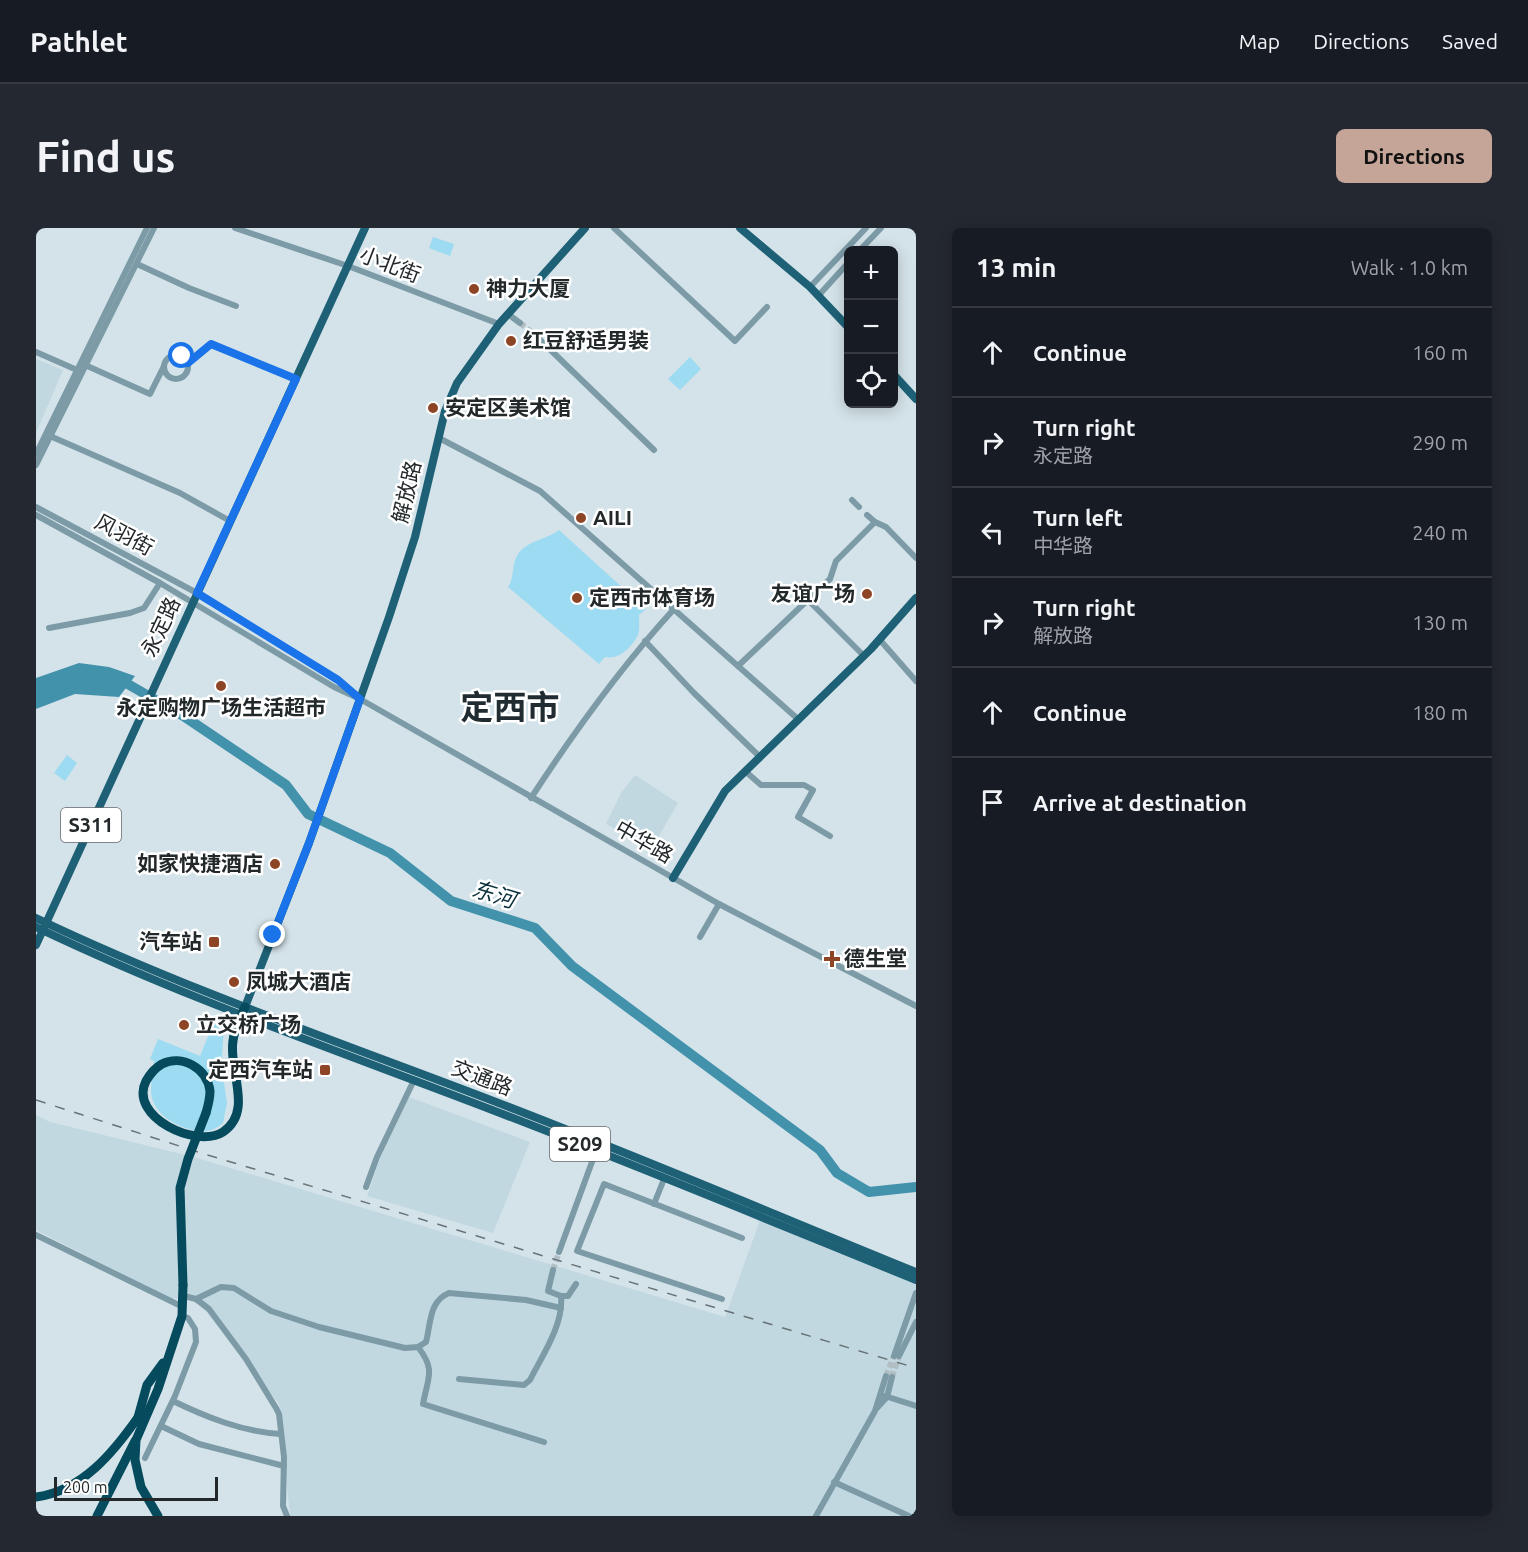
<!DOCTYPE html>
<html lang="en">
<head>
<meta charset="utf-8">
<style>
	:root { --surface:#171b24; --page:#242831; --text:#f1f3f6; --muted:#9ea1a6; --line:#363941; --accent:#c4a598 }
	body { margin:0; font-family:Ubuntu,"Noto Sans SC",sans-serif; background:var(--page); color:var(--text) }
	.controls { position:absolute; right:18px; top:18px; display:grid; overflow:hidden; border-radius:9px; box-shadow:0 3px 15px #0003 }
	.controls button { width:54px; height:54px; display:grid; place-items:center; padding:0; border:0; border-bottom:2px solid var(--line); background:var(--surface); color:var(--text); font:30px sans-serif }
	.scale { position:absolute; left:18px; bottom:15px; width:164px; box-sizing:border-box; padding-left:6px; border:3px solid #23292b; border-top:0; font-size:16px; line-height:21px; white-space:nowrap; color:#23292b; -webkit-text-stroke:4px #fff; paint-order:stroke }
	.stop { position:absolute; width:18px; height:18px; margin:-14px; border:4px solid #1a73e8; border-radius:50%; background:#fff }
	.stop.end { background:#1a73e8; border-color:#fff; box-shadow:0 2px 6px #0008 }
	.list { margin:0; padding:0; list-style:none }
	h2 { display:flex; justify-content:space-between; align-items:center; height:78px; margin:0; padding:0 24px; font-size:26px }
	h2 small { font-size:20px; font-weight:400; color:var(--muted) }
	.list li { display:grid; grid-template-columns:39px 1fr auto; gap:18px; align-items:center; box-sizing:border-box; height:90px; padding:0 24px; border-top:2px solid var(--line) }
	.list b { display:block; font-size:22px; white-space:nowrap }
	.list p { margin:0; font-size:20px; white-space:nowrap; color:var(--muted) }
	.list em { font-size:20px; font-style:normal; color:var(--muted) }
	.icon { flex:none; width:33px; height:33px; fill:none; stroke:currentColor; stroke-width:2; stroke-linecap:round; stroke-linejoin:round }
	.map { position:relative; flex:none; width:880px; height:1288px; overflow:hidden; border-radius:9px }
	header { display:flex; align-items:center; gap:36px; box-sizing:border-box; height:84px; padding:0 30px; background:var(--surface); border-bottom:2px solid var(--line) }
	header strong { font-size:28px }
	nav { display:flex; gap:33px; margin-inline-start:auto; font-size:21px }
	.intro { display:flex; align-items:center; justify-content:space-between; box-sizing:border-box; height:144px; padding:0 36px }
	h1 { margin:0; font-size:42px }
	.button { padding:15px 27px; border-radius:9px; background:var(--accent); color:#111; font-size:21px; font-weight:700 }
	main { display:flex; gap:36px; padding:0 36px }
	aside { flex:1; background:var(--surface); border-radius:9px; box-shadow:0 3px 15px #0003 }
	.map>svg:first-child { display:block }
	.built { fill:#c1d8e1 }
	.green { fill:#9cdbf1 }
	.water { fill:#4392ac }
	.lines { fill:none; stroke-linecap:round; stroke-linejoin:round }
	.river { stroke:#4392ac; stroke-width:10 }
	.minor-tunnel { stroke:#b1bec3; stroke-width:6; stroke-dasharray:6 3; stroke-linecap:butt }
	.minor { stroke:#7c9ba7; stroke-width:6 }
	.major { stroke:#1e6176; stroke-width:8 }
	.highway { stroke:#054a5d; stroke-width:9 }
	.rail { stroke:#697377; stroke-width:1.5; stroke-dasharray:10 10; stroke-linecap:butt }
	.highway-bridge { stroke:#054a5d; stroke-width:9 }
	.route { stroke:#1a73e8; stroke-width:8 }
	.poi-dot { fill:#8d4526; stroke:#fff; stroke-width:2 }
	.labels { text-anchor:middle; stroke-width:5; stroke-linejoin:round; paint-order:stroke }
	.shield { fill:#fff; stroke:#65696b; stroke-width:1.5 }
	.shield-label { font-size:20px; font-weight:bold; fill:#23292b }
	.street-label { font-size:21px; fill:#23292b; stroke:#fff }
	.poi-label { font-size:21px; font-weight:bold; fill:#23292b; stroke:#fff; text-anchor:start }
	.water-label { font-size:22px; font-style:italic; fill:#0a303c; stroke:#fff }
	.town-label { font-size:33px; font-weight:bold; fill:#202c31; stroke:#fff }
</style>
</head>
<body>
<header>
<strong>Pathlet</strong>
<nav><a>Map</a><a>Directions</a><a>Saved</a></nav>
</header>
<div class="intro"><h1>Find us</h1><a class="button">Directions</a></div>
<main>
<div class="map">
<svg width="880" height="1288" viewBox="0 0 880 1288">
	<rect width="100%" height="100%" fill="#d4e3e9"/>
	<g class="built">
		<polygon points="0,131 27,142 0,205"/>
		<polygon points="599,547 642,575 616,620 570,596 585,565"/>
		<polygon points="373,869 494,914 457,1005 331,968 345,928"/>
		<polygon points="0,887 14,894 158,929 689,1089 727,984 880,1053 880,1288 254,1288 243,1176 161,1072 134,1070 0,1002"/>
	</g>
	<g class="green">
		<polygon points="397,9 418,16 414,28 393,20"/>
		<polygon points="654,129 665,141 644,162 632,151"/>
		<path d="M 523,302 L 610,381 L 603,387 C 603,393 604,401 602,407 C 596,419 583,432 569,429 L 563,436 L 472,359 C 479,349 475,336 482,326 C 492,312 510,312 523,302 Z"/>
		<polygon points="31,527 41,535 29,553 18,545"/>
		<path d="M 180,789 L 185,792 L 188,801 L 186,828 L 187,848 L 191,875 L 187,895 C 182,899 176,903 170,903 C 152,904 126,893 118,875 C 112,864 117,846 118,833 L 114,831 L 122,811 L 164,828 Z"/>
	</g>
	<polygon class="water" points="43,435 73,439 99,448 83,469 39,466 0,481 0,450"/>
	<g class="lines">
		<polyline class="river" points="80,457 90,455 149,489 250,557 272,586 354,625 415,673 499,700 536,738 784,922 801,945 833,964 880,959"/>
		<g class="minor-tunnel">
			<polyline points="484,95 498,106"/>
			<polyline points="517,1042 523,1024"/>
			<polyline points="850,1148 858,1128"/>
			<polyline points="856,1149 863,1128"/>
		</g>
		<g class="minor">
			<polyline points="199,0 312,38 463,96"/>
			<polyline points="578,0 699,113 731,79"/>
			<polyline points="824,22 845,0"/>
			<polyline points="101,36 153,60 200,78"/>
			<polyline points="774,59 830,0"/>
			<polyline points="783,67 812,35"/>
			<polyline points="472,86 484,95"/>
			<polyline points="498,106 618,222"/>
			<polyline points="0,124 41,142"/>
			<circle cx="140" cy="139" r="12"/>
			<polyline points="152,135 175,116 260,151"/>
			<polyline points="49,137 114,166 128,138"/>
			<polyline points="14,208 144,265 194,293"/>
			<polyline points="403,210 504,263 763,492"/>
			<polyline points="0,226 111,0"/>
			<polyline points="0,237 118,0"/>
			<polyline points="816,272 823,279"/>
			<polyline points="0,279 161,365 302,452 317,465"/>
			<polyline points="0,287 124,355 298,459 324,471 683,676 880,778"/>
			<polyline points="831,287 839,294 850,299 880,330"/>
			<polyline points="772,372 828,428"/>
			<polyline points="13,400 94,385 108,380 124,355"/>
			<polyline points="844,412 880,453"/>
			<polyline points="609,413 658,465 724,529"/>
			<polyline points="702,438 794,351 800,333 839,294"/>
			<polyline points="709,543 725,557 768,557 777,562 762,589 794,608"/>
			<path d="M 495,570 C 538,504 585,439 638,381"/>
			<polyline points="664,709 683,676"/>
			<polyline points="330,959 341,929 378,852"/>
			<polyline points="618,976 628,951"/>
			<polyline points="0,1007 147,1079"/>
			<polyline points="523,1024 560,923"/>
			<polyline points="517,1042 512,1063 525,1068 532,1068 540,1056"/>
			<polyline points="148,1068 160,1071 173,1081 210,1131 240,1180 243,1186 248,1229 247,1278 251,1288"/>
			<path d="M 160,1071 L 185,1059 L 198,1060 L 235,1083 L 283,1099 L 369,1120 L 382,1119 L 390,1114 C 395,1095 393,1073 413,1065 L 490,1072 L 525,1080"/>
			<polyline points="686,1071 541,1023 568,956 706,1010"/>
			<path d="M 382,1119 C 400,1142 392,1149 387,1176 L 508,1214"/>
			<polyline points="858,1128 880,1065"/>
			<polyline points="863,1128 880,1094"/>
			<path d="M 423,1151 L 488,1157 L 494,1152 C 506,1128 528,1096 525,1068"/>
			<polyline points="849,1168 880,1178"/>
			<path d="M 137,1173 C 170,1189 207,1204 245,1206"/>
			<polyline points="841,1180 851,1169 856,1149"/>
			<polyline points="125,1198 163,1216 248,1238"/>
			<polyline points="109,1230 139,1168 160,1114 159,1101 152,1090 146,1088"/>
			<polyline points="798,1254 873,1288"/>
			<polyline points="780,1288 839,1183 850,1148"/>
		</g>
		<g class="major">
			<polyline points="704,0 774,59 812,99"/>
			<polyline points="858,147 880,171"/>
			<polyline points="637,650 689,563 835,421 880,370"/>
			<path d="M 0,690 C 149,761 306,815 460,874 C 601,928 740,987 880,1044"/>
			<path d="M 0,699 C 146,769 300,822 451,880 C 595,935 737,994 880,1052"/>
			<polyline points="0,717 329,0"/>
			<polyline points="209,779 273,615 353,389 379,309 409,183 421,155 463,96 549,0"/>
		</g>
		<g class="highway">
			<path d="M 170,885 C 172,878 174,870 174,863 C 171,840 146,826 126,836 C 119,840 114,846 110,853 C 92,889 161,921 187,904 C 218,883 192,842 197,813 C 198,801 205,789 209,779"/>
			<polyline points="101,1193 111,1157 127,1135"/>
			<path d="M 0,1269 C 46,1263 77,1225 103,1188"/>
			<polyline points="61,1288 99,1213"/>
			<polyline points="122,1288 105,1259 99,1232 100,1212 122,1161 146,1088 147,1057"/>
		</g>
		<polyline class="rail" points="0,872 165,925 880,1140"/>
		<polyline class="highway-bridge" points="147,1057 144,960 152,931 170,885"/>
	</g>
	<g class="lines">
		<polyline class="route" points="146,128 152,135 175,116 260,151 161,365 302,452 324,471 273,615 237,707"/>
	</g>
	<g class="poi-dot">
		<circle cx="438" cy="61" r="6"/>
		<circle cx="475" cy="113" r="6"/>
		<circle cx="397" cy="180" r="6"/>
		<circle cx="545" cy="290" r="6"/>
		<circle cx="831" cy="366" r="6"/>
		<circle cx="541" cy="370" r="6"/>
		<circle cx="185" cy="458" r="6"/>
		<circle cx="239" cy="636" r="6"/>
		<rect x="172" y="708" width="12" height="12" rx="3"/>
		<path d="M793 722h6v6h6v6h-6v6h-6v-6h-6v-6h6z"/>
		<circle cx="198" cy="754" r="6"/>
		<circle cx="148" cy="797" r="6"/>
		<rect x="283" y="836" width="12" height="12" rx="3"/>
	</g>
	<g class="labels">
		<g class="shield">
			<rect x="25" y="580" width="60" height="34" rx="4.5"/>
			<rect x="514" y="899" width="60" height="34" rx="4.5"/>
		</g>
		<g class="shield-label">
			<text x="55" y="604">S311</text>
			<text x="544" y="923">S209</text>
		</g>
		<g class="street-label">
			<text transform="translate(354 37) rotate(21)" y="7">小北街</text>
			<text transform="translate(371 264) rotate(-77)" y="7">解放路</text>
			<text transform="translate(88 307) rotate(28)" y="7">风羽街</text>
			<text transform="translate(125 399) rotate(-65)" y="7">永定路</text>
			<text transform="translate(608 614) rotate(30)" y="7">中华路</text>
			<text transform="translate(446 850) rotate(21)" y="7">交通路</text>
		</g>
		<g class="poi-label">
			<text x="450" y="68">神力大厦</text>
			<text x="487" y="120">红豆舒适男装</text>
			<text x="409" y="187">安定区美术馆</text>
			<text x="557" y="297">AILI</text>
			<text x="819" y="373" text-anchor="end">友谊广场</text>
			<text x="553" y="377">定西市体育场</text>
			<text x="185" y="487" text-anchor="middle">永定购物广场生活超市</text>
			<text x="227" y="643" text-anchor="end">如家快捷酒店</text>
			<text x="166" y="721" text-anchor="end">汽车站</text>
			<text x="808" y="738">德生堂</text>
			<text x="210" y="761">凤城大酒店</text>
			<text x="160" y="804">立交桥广场</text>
			<text x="277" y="849" text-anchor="end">定西汽车站</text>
		</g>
		<g class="water-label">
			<text transform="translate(458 666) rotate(17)" y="8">东河</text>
		</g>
		<g class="town-label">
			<text x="474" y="491">定西市</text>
		</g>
	</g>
</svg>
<div class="controls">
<button>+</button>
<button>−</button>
<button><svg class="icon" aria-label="locate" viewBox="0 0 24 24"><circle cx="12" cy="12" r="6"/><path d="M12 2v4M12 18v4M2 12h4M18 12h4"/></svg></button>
</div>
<div class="scale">200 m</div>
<div class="stop" style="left:146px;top:128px"></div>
<div class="stop end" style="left:237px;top:707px"></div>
</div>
<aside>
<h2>13 min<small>Walk · 1.0 km</small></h2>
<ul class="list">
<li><svg class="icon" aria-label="ahead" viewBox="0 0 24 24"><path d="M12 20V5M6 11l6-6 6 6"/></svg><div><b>Continue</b></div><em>160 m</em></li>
<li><svg class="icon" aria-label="right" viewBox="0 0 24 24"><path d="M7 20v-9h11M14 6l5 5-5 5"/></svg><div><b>Turn right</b><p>永定路</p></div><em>290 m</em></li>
<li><svg class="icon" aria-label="left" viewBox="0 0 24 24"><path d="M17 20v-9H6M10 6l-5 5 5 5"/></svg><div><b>Turn left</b><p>中华路</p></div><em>240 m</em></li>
<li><svg class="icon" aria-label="right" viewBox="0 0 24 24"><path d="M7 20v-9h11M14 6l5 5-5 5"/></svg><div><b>Turn right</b><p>解放路</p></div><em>130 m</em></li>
<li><svg class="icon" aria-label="ahead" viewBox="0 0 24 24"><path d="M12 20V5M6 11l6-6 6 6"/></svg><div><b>Continue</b></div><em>180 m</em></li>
<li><svg class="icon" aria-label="arrive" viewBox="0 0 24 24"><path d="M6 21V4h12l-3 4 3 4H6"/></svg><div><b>Arrive at destination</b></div></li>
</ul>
</aside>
</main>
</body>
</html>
